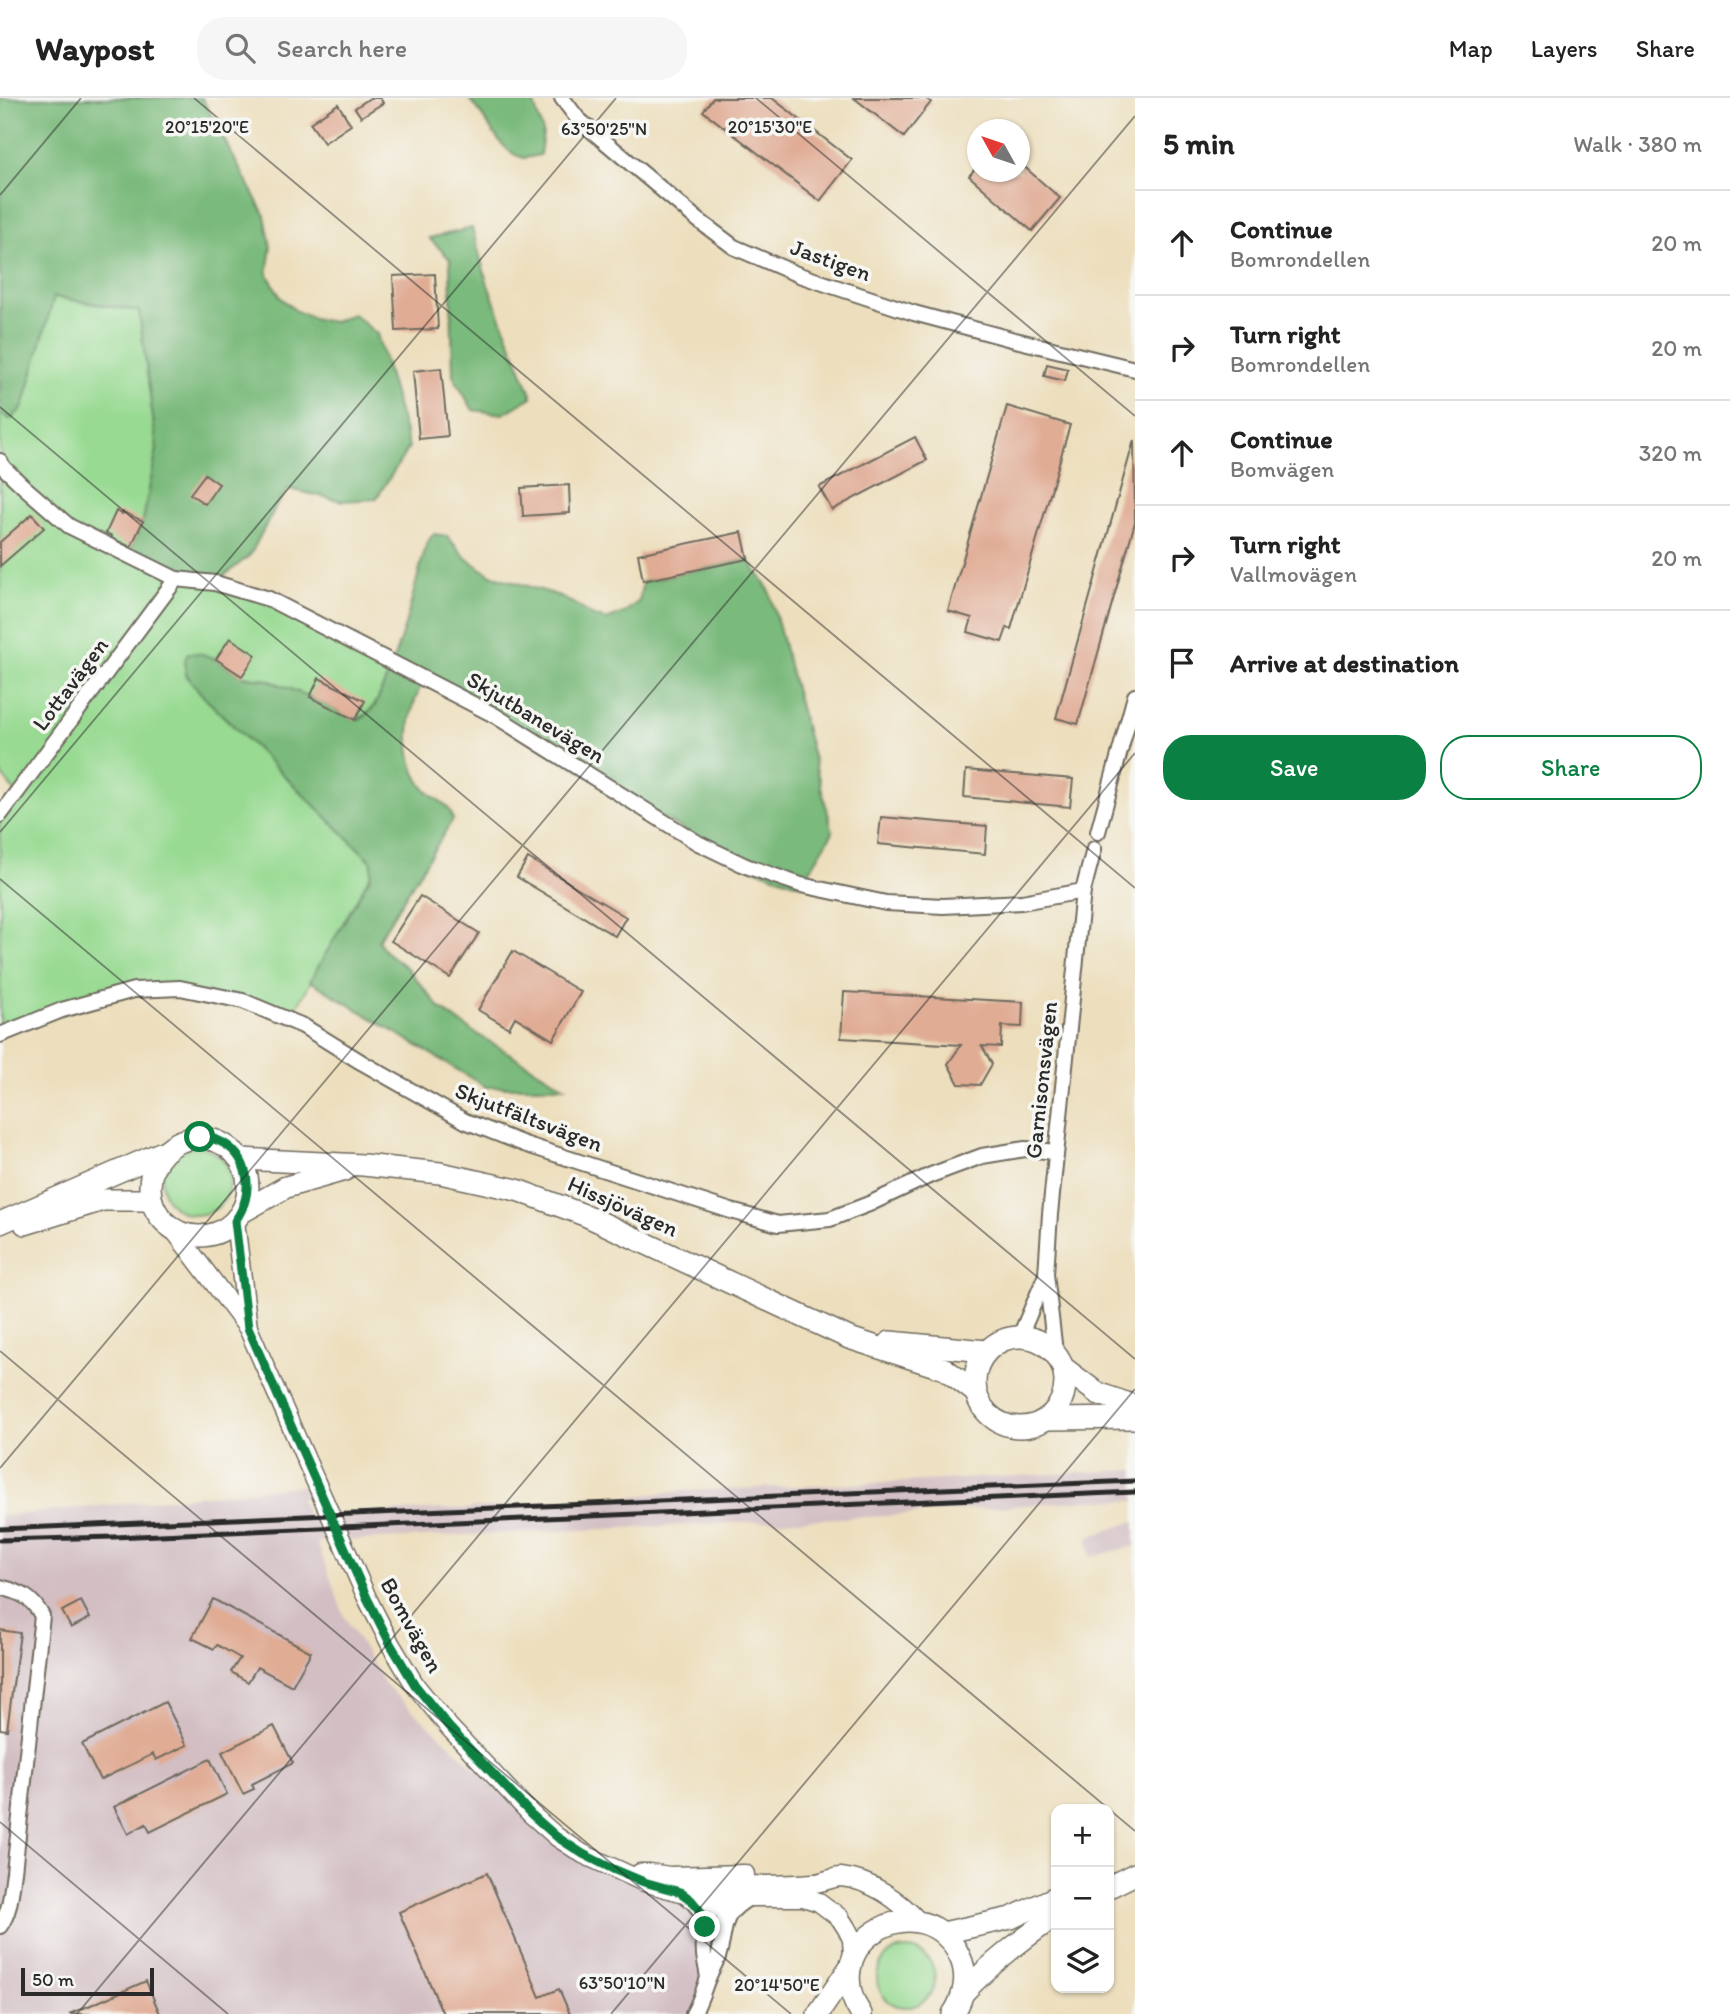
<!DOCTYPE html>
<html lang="en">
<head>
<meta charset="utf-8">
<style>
	:root { --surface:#fff; --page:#f6f6f6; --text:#222; --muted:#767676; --line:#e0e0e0; --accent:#0b8043 }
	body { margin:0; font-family:Itim,sans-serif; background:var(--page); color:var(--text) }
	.controls { position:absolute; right:21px; bottom:21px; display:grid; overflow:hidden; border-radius:14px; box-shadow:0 2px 5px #0004 }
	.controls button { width:63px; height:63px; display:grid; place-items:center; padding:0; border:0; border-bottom:2px solid var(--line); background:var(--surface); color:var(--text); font:35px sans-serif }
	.compass { position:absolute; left:967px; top:21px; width:63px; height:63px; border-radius:50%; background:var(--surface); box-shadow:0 2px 5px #0004; rotate:310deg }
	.scale { position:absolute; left:21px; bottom:18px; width:133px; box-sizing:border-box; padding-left:7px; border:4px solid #2b2b2b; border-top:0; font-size:19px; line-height:24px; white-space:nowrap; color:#2b2b2b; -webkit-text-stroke:5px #f6f6f2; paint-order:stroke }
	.stop { position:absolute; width:21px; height:21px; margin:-16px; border:5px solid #0b8043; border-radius:50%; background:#fff }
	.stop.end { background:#0b8043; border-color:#fff; box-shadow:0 2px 7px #0008 }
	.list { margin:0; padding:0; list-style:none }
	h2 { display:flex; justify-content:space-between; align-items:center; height:91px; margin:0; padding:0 28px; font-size:30px }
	h2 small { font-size:23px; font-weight:400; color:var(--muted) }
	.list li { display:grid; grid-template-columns:46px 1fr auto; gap:21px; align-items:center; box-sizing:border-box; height:105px; padding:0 28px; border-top:2px solid var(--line) }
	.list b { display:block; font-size:26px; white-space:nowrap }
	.list p { margin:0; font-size:23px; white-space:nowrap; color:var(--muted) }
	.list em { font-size:23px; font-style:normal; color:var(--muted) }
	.actions { display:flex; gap:14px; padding:21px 28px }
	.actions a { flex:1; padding:16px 0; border:2px solid var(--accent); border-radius:28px; text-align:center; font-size:24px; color:var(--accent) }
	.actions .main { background:var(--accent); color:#fff }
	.icon { flex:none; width:38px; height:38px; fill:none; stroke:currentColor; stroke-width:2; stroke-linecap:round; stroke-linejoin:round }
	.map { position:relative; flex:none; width:1135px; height:1916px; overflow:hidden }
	header { display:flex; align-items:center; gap:42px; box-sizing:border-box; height:98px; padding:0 35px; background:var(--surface); border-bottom:2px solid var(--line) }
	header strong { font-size:33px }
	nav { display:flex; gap:38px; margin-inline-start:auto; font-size:24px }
	.search { width:490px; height:63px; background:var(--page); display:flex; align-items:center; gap:18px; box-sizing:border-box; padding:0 24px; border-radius:28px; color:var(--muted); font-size:26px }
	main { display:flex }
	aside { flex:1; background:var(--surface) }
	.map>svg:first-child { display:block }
	.industrial { fill:#d2bec3 }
	.green { fill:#98da92; stroke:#62825e; stroke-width:2 }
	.forest { fill:#7aba7c; stroke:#527254; stroke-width:2 }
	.building { fill:#e0ac94 }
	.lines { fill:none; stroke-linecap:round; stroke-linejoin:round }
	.minor-casing { stroke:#6f6a5e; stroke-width:18 }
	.tertiary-casing { stroke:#6f6a5e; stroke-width:21 }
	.secondary-casing { stroke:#6f6a5e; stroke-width:24 }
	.minor { stroke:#fff; stroke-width:14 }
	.tertiary { stroke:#fff; stroke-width:18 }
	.secondary { stroke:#fff; stroke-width:21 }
	.rail { stroke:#2b2b2b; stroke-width:5 }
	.route { stroke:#0b8043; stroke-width:9 }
	.ticks { fill:none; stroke:#2b2b2b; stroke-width:2; stroke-opacity:0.45 }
	.labels { text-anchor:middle; stroke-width:7; stroke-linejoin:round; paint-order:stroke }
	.street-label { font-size:23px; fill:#2b2b2b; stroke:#f6f6f2 }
	.ticks-label { font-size:18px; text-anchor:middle; fill:#2b2b2b; stroke:#f6f6f2; stroke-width:7; stroke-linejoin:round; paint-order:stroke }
</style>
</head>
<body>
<header>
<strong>Waypost</strong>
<div class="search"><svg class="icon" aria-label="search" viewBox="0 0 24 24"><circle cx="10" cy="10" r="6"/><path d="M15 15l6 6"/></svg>Search here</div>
<nav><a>Map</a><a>Layers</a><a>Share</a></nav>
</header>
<main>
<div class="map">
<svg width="1135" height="1916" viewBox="0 0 1135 1916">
	<rect width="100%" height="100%" fill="#f6f6f2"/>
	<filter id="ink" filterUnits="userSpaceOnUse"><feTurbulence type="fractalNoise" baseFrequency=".0143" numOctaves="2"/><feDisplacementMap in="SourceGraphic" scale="14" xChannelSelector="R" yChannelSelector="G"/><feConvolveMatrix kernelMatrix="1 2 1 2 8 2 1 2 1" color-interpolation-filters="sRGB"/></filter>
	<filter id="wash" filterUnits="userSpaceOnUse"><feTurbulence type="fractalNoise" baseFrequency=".00686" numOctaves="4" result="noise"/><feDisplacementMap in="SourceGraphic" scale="28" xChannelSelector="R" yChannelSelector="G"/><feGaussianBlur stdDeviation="1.57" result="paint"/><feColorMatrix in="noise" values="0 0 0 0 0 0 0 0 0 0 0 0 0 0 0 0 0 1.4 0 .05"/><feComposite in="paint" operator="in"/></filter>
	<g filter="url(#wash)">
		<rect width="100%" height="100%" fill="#eddfbe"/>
		<g class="industrial">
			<polygon points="1135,1372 1135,1403 1090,1402 887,1418 317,1444 344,1518 387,1589 494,1687 557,1739 680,1794 701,1814 708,1880 693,1916 0,1916 0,1418 317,1386 301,1401 307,1417 548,1407 682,1393 882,1385"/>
			<polygon points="1135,1423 1135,1448 1090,1459 1088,1439"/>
		</g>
		<g class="green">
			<path d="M 53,199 L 139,213 L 157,351 L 143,423 L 131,449 L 269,501 L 390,572 C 382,591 377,614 355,622 L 310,599 L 268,582 L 242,578 L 216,561 L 186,577 L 206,601 L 372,764 L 371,776 L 289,923 L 243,903 L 134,892 L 0,937 L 0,717 L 16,695 L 0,675 L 0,316 L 11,321 L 23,309 Z"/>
			<circle cx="196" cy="1083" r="34"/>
			<circle cx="906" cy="1880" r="29"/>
		</g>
		<g class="forest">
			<polygon points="0,0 202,0 265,118 271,149 267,175 281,200 296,213 315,221 334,224 353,216 377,236 409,349 376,401 342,403 289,391 276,408 250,457 215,485 176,481 129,459 131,449 143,423 157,351 139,213 54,199 23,309 11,321 0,316"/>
			<path d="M 468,0 L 532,0 L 543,34 L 540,57 C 535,58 528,60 524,60 C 498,55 486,16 468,0 Z"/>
			<polygon points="472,130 488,187 532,299 503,316 473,312 453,278 450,161 429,140"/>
			<path d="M 433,436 L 447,438 L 467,461 L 491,477 L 554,496 L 575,506 L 591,517 L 607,522 L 624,515 L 639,503 L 643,483 L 748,461 L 769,492 L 833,734 L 801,787 L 746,768 L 425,582 C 405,611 401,667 428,694 C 440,705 448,704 453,721 L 378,842 L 385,853 L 407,870 L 439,909 L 472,933 L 565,989 L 486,989 L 310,883 L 371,777 L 372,764 L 206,601 C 195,588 177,573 188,555 L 202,556 L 216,561 L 242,578 L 268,582 L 310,599 L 356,622 L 364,619 L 375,608 L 390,572 L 406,524 L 426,447 Z"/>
		</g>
		<g id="blocks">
			<g class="building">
				<polygon points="370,0 380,0 383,5 361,19 355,10"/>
				<polygon points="713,0 772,0 852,62 820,103 703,13"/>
				<polygon points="854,0 925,0 931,4 904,39"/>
				<polygon points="338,6 351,27 324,45 310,25"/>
				<polygon points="1020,65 1060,100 1032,133 969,78 978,67 978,74 1020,74"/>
				<polygon points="435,176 438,231 396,233 393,178"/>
				<polygon points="1047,266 1068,271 1065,283 1044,278"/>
				<polygon points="441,270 448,338 419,341 413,273"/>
				<polygon points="1007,308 1070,327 1011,531 1007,530 1002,544 968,534 972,520 948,513"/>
				<polygon points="915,339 927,362 832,412 819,389"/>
				<polygon points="1134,342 1135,424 1078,626 1056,620"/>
				<polygon points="205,376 219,386 205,406 190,396"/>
				<polygon points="569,387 570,415 523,418 521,390"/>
				<polygon points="116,413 122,416 123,414 143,423 131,449 111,440 112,438 106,435"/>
				<polygon points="32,416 44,430 0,468 0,444"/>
				<polygon points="742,434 748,461 643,483 638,456"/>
				<polygon points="230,540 256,557 242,578 216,561"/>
				<polygon points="319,580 365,603 355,622 310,599"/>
				<polygon points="966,672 1073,681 1070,709 964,699"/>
				<polygon points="881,719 987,728 985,756 878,746"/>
				<polygon points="528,760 626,819 615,838 517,779"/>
				<polygon points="420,798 479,835 450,880 391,843"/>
				<polygon points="513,853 581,894 553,942 515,919 509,930 478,912"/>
				<polygon points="844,894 1023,904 1022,929 1002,928 1001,949 982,948 992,966 980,987 959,986 948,966 961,947 841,940"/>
				<polygon points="213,1501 311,1554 292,1588 257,1569 248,1584 231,1574 240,1560 217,1547 214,1551 192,1540"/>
				<polygon points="81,1503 90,1520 71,1530 62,1513"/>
				<polygon points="0,1532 20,1535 7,1632 0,1631"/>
				<polygon points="165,1604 187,1647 156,1662 153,1656 100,1682 82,1646"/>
				<polygon points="274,1628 293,1665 252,1686 254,1691 243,1696 222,1654"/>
				<polygon points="210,1661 227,1696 150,1734 146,1726 128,1736 114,1709"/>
				<polygon points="487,1775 540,1899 559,1891 570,1916 443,1916 399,1814"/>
				<polygon points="146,1883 160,1916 69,1916 98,1904"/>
			</g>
		</g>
	</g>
	<g filter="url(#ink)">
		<use href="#blocks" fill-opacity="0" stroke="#6f6a5e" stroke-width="2"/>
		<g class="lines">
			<defs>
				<g id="minor">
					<polyline points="562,0 578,21 698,122 734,149 799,177 914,215 1011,241 1135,271"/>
					<polyline points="0,363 3,369 23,388 69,428 176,481 215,485 269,501 494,617 698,745 746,768 801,787 886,805 943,808 1022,804 1083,793"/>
					<polyline points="0,717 176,481"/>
					<polyline points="1098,734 1135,598"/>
					<polyline points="0,937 62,912 134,892 180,890 243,903 303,928 361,964 465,1023 524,1046 731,1113 778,1126 830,1121 869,1106 931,1077 982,1058 1025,1051 1056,1054"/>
					<polyline points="1020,1238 1046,1177"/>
					<polyline points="1055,1254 1046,1176 1050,1116 1083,793 1094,751"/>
					<path d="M 0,1489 C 20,1494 32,1499 42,1518 L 14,1774 C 11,1793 11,1813 0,1828"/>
					<path d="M 687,1780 C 716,1786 723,1798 724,1827"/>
					<path d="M 680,1794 C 711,1815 702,1825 704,1857 C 705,1865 707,1872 708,1880"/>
					<path d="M 693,1916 C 700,1904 703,1893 708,1880 C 711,1873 715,1866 718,1859 C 728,1828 718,1818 751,1799"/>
				</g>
				<g id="tertiary">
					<polyline points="235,1123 248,1230"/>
					<polyline points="174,1132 248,1230 367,1500 391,1547 415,1587 449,1629 531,1716 557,1739 583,1756 644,1784 680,1794 729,1799 803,1799 819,1804 840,1820 847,1831 852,1841 853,1859"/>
					<polyline points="640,1775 650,1775 669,1778 745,1776"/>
					<path d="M 705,1829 C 709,1812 709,1793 728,1788 C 757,1787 786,1787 814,1785 C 823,1785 832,1779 841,1779 C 871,1782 899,1802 919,1824"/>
				</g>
				<g id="secondary">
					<circle cx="199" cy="1089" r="49"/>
					<polyline points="240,1061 363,1067 440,1075 517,1092 587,1118 849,1240 945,1271 975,1294"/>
					<polyline points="242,1114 286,1089 345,1072"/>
					<polyline points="0,1125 163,1054"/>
					<polyline points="25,1126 103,1102 151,1102"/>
					<circle cx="1020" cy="1284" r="45"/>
					<polyline points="890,1244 986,1253"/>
					<polyline points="1064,1270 1097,1295 1135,1308"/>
					<polyline points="1049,1321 1135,1320"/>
					<polyline points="1109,1789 1135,1776"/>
					<polyline points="943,1835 1011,1820 1056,1799"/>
					<path d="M 963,1895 C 991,1865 1023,1841 1056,1817"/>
					<polyline points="818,1916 850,1869"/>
					<path d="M 861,1916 C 813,1842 925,1782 960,1859 C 969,1878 964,1900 953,1916"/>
				</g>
			</defs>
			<use href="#minor" class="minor-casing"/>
			<use href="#tertiary" class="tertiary-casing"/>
			<use href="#secondary" class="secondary-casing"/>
			<use href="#minor" class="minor"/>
			<use href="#tertiary" class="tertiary"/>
			<use href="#secondary" class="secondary"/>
			<g class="rail">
				<polyline points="0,1431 1135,1383"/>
				<polyline points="0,1442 114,1439 1135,1394"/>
			</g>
		</g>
	</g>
	<g class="lines" filter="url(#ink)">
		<path class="route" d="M 200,1039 C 206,1040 212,1040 217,1042 C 251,1056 255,1096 235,1123 L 248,1230 L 367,1500 L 391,1547 L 415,1587 L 449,1629 L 531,1716 L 557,1739 L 583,1756 L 613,1771 L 644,1784 L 680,1794 L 691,1802 L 701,1814 L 705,1829"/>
	</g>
	<path class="ticks" d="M 194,0 L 1135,790M 756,0 L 1135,318M 0,97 L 81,0M 0,309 L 1135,1261M 0,734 L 616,0M 0,781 L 1135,1733M 0,1253 L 791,1916M 0,1370 L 1135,18M 0,1724 L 228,1916M 77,1916 L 1135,655M 611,1916 L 1135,1291"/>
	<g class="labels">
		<g class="street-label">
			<text transform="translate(831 162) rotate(20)" y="8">Jastigen</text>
			<text transform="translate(70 586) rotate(-53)" y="8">Lottavägen</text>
			<text transform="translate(536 619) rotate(31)" y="8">Skjutbanevägen</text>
			<text transform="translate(1041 982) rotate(-84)" y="8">Garnisonsvägen</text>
			<text transform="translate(529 1019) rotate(21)" y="8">Skjutfältsvägen</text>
			<text transform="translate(623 1108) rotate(24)" y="8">Hissjövägen</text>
			<text transform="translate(412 1527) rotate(61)" y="8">Bomvägen</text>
		</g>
	</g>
	<g class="ticks-label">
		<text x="770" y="35">20°15'30"E</text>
		<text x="207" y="35">20°15'20"E</text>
		<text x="604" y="37">63°50'25"N</text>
		<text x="622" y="1891">63°50'10"N</text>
		<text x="777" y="1893">20°14'50"E</text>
	</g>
</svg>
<div class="controls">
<button>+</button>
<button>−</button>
<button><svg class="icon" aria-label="layers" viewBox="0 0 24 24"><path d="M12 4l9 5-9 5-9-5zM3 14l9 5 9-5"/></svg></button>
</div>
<svg class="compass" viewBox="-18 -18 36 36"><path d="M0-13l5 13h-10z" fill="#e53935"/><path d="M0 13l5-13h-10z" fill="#767676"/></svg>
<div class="scale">50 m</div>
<div class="stop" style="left:200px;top:1039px"></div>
<div class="stop end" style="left:705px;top:1829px"></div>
</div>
<aside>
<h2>5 min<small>Walk · 380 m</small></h2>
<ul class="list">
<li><svg class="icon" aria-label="ahead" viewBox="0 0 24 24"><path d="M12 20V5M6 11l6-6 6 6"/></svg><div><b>Continue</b><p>Bomrondellen</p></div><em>20 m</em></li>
<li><svg class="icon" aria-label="right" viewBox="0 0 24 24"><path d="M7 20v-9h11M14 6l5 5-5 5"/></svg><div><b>Turn right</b><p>Bomrondellen</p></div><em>20 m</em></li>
<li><svg class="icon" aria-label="ahead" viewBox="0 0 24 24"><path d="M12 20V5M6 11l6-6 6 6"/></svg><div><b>Continue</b><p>Bomvägen</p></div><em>320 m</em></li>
<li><svg class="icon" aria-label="right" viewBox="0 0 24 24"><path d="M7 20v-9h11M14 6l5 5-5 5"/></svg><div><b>Turn right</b><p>Vallmovägen</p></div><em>20 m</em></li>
<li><svg class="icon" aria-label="arrive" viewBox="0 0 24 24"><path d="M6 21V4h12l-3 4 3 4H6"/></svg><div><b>Arrive at destination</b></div></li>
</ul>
<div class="actions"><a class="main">Save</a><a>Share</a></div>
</aside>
</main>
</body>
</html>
